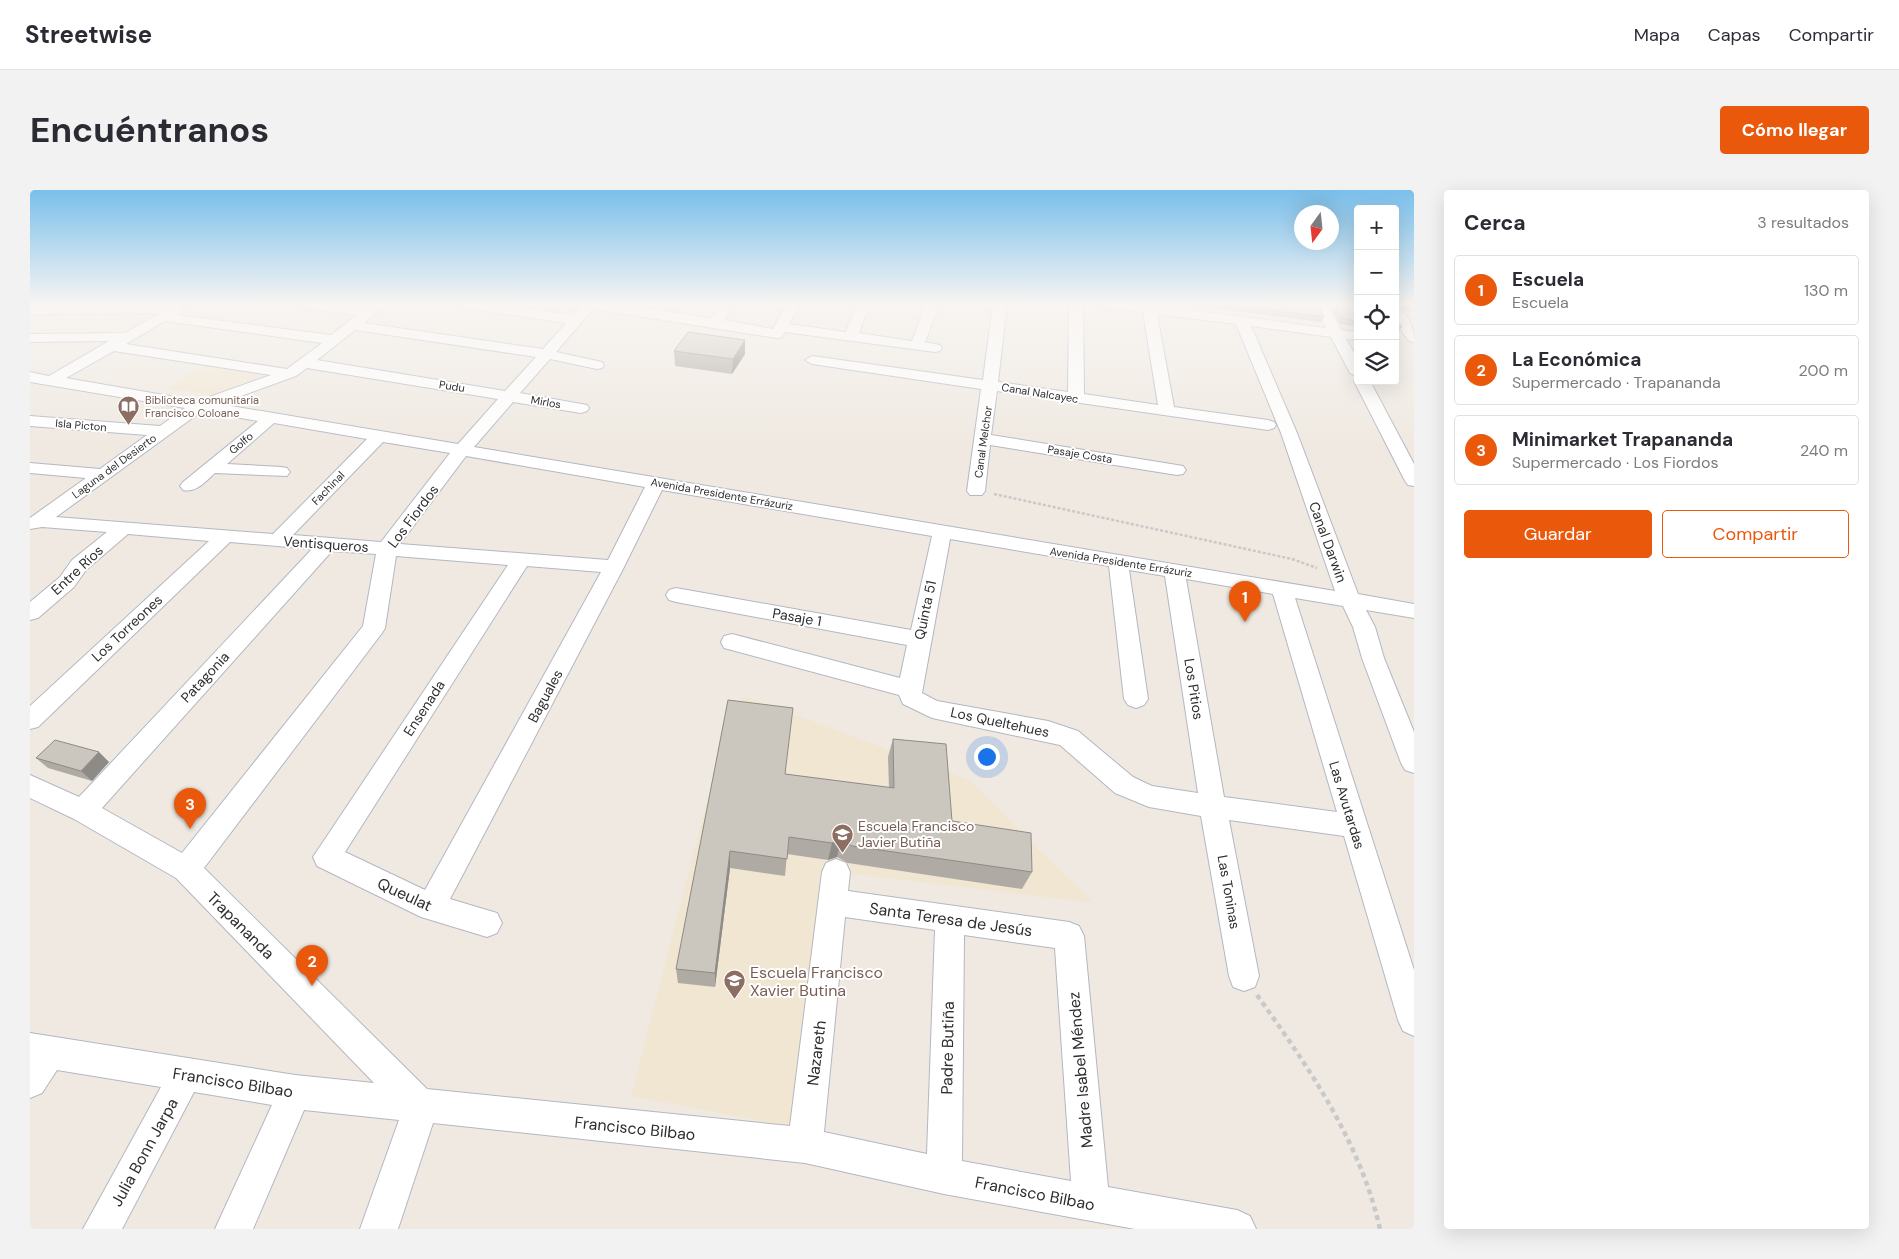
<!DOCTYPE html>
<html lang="es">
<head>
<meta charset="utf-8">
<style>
	:root { --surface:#fff; --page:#f2f2f3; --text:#2b2b33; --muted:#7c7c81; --line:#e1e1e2; --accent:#ea580c }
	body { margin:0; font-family:"DM Sans",sans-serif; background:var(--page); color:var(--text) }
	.controls { position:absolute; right:15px; top:15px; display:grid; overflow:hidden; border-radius:5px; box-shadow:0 5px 20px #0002 }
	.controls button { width:45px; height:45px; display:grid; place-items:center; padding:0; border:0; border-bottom:1px solid var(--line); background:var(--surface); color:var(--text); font:25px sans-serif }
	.compass { position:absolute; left:1264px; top:15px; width:45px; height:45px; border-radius:50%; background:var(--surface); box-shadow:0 5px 20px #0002; rotate:195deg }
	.you { position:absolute; left:956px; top:566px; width:18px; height:18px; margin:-12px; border:4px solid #fff; border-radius:50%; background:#1a73e8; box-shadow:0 0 0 8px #1a73e833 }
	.badge { display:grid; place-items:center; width:32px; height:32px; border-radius:50%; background:var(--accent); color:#fff; font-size:16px; font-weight:700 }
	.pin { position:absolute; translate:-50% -41px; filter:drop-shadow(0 1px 2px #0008) }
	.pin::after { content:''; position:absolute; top:26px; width:18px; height:15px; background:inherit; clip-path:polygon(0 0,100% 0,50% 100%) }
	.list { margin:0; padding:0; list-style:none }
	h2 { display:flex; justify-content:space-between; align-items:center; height:65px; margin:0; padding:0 20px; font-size:21px }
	h2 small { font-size:16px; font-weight:400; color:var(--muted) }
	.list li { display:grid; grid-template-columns:32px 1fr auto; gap:15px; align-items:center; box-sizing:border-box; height:70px; margin:0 10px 10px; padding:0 10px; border:1px solid var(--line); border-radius:5px }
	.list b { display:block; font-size:19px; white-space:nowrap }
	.list p { margin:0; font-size:16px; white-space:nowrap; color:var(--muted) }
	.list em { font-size:16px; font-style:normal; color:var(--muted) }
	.actions { display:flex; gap:10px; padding:15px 20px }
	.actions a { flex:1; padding:11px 0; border:1px solid var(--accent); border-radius:5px; text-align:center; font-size:18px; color:var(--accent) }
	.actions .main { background:var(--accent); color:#fff }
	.icon { flex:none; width:28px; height:28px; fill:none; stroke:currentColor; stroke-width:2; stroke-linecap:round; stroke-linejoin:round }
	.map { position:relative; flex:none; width:1384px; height:1039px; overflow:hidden; border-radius:5px }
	header { display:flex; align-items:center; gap:30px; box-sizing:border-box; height:70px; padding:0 25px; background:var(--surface); border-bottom:1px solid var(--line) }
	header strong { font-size:24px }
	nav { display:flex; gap:28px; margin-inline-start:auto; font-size:18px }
	.intro { display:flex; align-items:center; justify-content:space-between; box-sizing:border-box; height:120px; padding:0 30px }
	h1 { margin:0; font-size:35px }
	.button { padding:12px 22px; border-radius:5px; background:var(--accent); color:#fff; font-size:18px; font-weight:700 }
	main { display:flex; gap:30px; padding:0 30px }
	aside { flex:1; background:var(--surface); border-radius:5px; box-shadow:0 5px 20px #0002 }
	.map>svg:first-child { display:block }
	.education { fill:#f0e6d1 }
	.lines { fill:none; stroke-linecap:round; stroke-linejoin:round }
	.minor-casing { stroke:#b4b7c1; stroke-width:2 }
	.path-far1 { stroke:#c9c9c9; stroke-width:2.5; stroke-dasharray:3 2; stroke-linecap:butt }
	.path { stroke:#c9c9c9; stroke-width:4.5; stroke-dasharray:5 4; stroke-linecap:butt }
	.minor { fill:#fff; fill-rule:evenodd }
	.wall { fill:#afaba4 }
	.shaded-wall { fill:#8e8b86 }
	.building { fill:#cbc7bf; stroke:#8e8b86 }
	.labels { text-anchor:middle; stroke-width:4; stroke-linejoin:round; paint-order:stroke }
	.far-street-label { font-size:11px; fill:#2e2e2e; stroke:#fff }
	.far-education-label { font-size:11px; fill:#785e54; stroke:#fff; text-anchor:start }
	.street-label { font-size:14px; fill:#2e2e2e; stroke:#fff }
	.education-label { font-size:14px; fill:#785e54; stroke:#fff; text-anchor:start }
	.near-street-label { font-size:16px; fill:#2e2e2e; stroke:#fff }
	.near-education-label { font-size:16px; fill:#785e54; stroke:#fff; text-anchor:start }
</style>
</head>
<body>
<header>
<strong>Streetwise</strong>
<nav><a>Mapa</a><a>Capas</a><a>Compartir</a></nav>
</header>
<div class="intro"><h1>Encuéntranos</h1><a class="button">Cómo llegar</a></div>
<main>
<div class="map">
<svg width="1384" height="1039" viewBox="0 0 1384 1039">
	<rect width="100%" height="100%" fill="#efe9e1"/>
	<g class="education">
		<polygon points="176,175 236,185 179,205 137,198"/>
		<polygon points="715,506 939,590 1064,713 807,682 758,936 601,906 701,518"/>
	</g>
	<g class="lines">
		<defs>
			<g id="minor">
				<path d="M 265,113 L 300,113 L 336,119 L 343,113 L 358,113 L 334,133 L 513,159 L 536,133 L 428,117 L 422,113 L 457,113 L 543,125 L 551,117 L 546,113 L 580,113 L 681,128 L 691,113 L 704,113 L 694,130 L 743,139 L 757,113 L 770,113 L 759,134 L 816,142 L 827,113 L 840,113 L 829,143 L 882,151 L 896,113 L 910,113 L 895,152 L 910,155 L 912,158 L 910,161 L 905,162 L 755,142 L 752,147 L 747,148 L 563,119 L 526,162 L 572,172 L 574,175 L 572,178 L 567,179 L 520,169 L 490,203 L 557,215 L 559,218 L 557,221 L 551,223 L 483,212 L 444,257 L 1305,401 L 1251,243 L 1206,134 L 1127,124 L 1144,217 L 1238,230 L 1244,232 L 1246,235 L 1244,238 L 1238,240 L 967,201 L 961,245 L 1147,275 L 1153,276 L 1156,280 L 1153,284 L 1147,285 L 960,255 L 955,301 L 952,305 L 940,305 L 937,301 L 951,199 L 782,174 L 775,170 L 782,166 L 953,190 L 963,113 L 977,113 L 968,192 L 1038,202 L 1039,113 L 1053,113 L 1054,204 L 1128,215 L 1113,122 L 1075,117 L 1069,113 L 1108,113 L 1296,138 L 1284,113 L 1297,113 L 1311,140 L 1328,142 L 1328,150 L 1316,149 L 1328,169 L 1328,187 L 1320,183 L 1301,147 L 1221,136 L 1267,243 L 1328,404 L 1384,414 L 1384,428 L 1336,420 L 1345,437 L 1354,468 L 1384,542 L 1384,583 L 1375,580 L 1371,573 L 1332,468 L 1323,437 L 1313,416 L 1265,408 L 1384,780 L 1384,846 L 1373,841 L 1368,830 L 1314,646 L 1199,630 L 1229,786 L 1225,797 L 1214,801 L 1203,797 L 1199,786 L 1171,626 L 1119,617 L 1085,603 L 1030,555 L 902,528 L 873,514 L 869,505 L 694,458 L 691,452 L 694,446 L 702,444 L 870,488 L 877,455 L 646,412 L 639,410 L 636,405 L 639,400 L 646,398 L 881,440 L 902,346 L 632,300 L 594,377 L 420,709 L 467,723 L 472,733 L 467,743 L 457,747 L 391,727 L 287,676 L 283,667 L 478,375 L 366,366 L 355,438 L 352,443 L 174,678 L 397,899 L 760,936 L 792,682 L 796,673 L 806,669 L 816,673 L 820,682 L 818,701 L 1039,732 L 1049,736 L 1054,746 L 1078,997 L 1207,1020 L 1220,1026 L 1226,1039 L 1105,1039 L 914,1004 L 775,973 L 403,933 L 368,1039 L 330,1039 L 369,930 L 274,920 L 223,1039 L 185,1039 L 242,915 L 164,902 L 92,1039 L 53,1039 L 131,897 L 27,880 L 12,903 L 0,908 L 0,843 L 265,885 L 344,893 L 146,688 L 44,629 L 0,608 L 0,585 L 49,607 L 282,359 L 200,352 L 8,537 L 0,539 L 0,516 L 179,351 L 98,344 L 56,380 L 44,397 L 8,428 L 0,430 L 0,412 L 30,387 L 42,370 L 77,342 L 12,337 L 0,339 L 0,328 L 56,288 L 0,283 L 0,273 L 70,279 L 117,245 L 0,236 L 0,226 L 130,236 L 155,218 L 0,192 L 0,182 L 19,186 L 79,151 L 0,152 L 0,144 L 95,143 L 130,123 L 0,124 L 0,116 L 147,115 L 154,119 L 147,125 L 301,145 L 327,125 L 271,117 ZM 135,131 L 292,153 L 257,179 L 96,154 ZM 325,140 L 506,167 L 475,201 L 287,170 ZM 84,161 L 241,185 L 168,211 L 36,188 ZM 277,178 L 468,209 L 428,254 L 189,214 L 266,186 ZM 172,221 L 228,231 L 153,292 L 150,296 L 153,300 C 166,303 175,292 185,283 L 257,286 L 260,282 L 257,278 L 251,277 L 197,274 L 244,233 L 337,249 L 243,344 L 26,327 ZM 353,252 L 420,263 L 351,352 L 263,345 ZM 436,266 L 615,297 L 578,370 L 370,354 ZM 920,349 L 1079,376 L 1094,509 L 1098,515 L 1106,518 L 1114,515 L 1118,509 L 1099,380 L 1135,386 L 1168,603 L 1122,596 L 1103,587 L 1048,541 L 1018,531 L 907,511 L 892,503 ZM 302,361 L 346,364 L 333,436 L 152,663 L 72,618 ZM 497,376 L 571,382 L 395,700 L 315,662 ZM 1156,389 L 1243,404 L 1307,622 L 1194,607 ZM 815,727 L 905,740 L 897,964 L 794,942 ZM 934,745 L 1025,758 L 1041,991 L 932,971 Z"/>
				<path d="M 1365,118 C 1379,121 1384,140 1384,152 L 1379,151 L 1365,132 Z"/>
				<polygon points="1328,187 1328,191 1340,191 1384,274 1384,296 1378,295 1375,291 1324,191"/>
			</g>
		</defs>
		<use href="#minor" class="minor-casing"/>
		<polyline class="path-far1" points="964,304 1262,369 1287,378"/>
		<path class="path" d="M 1227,805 C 1279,878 1330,951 1350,1039"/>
		<use href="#minor" class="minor"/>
	</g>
	<g class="wall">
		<polygon points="1142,113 1287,113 1294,127 1291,132"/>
		<polygon points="1298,113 1328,113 1328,137 1310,134"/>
		<polygon points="1365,113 1384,113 1384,122 1374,121 1366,116 1365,117"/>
		<polygon points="1365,127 1372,137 1369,142 1365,142"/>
		<polygon points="715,150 715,164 702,184 645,176 644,161"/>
		<polygon points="698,510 755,584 859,598 858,567 863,549 922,631 1002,682 992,699 818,673 807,667 798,670 757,664 755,686 700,678 685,797 648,793 646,779"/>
		<polygon points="6,568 79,572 62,591 18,578"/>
	</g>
	<g class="shaded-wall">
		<polygon points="715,150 715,164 702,184 703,169"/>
		<polygon points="69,562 79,572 62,591 51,581"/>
		<polygon points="811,650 807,667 798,670 802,653"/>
		<polygon points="700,661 700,678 685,797 685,783"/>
	</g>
	<g class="building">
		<polygon points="1181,113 1287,113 1294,127"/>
		<polygon points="1304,113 1328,113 1328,131 1313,129"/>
		<polygon points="1372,113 1384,113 1384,117 1377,116"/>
		<polygon points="1365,127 1372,137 1365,136"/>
		<polygon points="658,142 715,150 703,169 644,161"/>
		<polygon points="698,510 763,518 755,584 864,598 863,549 916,554 922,631 1001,643 1002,682 822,656 811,650 802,653 759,647 757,669 700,661 685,783 646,779"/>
		<polygon points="25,550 69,562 51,581 6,568"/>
	</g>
	<linearGradient id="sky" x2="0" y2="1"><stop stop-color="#7abfeb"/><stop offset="0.44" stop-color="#f8f5f2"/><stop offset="1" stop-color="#f8f5f2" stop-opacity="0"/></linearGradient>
	<rect width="1384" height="259" fill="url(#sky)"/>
	<defs>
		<symbol id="library-pin" viewBox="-11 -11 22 30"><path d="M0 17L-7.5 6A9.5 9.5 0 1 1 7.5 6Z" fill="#8d6e63" stroke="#fff"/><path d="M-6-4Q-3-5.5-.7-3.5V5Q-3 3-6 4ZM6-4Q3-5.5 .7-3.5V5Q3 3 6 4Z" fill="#fff"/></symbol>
		<symbol id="school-pin" viewBox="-11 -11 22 30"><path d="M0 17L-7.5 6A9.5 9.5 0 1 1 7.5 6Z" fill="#8d6e63" stroke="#fff"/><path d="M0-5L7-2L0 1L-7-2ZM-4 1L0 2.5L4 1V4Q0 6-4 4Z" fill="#fff"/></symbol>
	</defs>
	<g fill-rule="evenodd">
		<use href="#library-pin" x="86" y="204" width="25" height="34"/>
		<use href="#school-pin" x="800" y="632" width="25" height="34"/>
		<use href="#school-pin" x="692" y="778" width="25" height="34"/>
	</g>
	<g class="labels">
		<g class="far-street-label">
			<text transform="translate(422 196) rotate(9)" y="4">Pudu</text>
			<text transform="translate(1010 203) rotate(9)" y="4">Canal Nalcayec</text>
			<text transform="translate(516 212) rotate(10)" y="4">Mirlos</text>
			<text transform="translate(51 235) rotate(5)" y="4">Isla Picton</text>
			<text transform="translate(953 252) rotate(-82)" y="4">Canal Melchor</text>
			<text transform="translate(211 253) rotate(-40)" y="4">Golfo</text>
			<text transform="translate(1050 264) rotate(9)" y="4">Pasaje Costa</text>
			<text transform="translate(84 276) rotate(-36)" y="4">Laguna del Desierto</text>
			<text transform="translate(298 298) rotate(-46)" y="4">Fachinal</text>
			<text transform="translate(692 304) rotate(10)" y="4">Avenida Presidente Errázuriz</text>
			<text transform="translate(1091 372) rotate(9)" y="4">Avenida Presidente Errázuriz</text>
		</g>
		<g class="far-education-label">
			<text x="115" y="214">Biblioteca comunitaria<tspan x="115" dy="13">Francisco Coloane</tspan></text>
		</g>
		<g class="street-label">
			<text transform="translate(383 326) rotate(-53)" y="5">Los Fiordos</text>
			<text transform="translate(1298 352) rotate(70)" y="5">Canal Darwin</text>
			<text transform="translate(296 354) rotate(4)" y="5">Ventisqueros</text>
			<text transform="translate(47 380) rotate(-43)" y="5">Entre Ríos</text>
			<text transform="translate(895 420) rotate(-78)" y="5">Quinta 51</text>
			<text transform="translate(767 427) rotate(10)" y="5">Pasaje 1</text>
			<text transform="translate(97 438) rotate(-43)" y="5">Los Torreones</text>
			<text transform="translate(175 487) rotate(-47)" y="5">Patagonia</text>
			<text transform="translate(1164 499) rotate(81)" y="5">Los Pitios</text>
			<text transform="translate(515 506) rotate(-62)" y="5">Baguales</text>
			<text transform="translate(394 518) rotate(-57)" y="5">Ensenada</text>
			<text transform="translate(970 532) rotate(12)" y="5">Los Queltehues</text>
			<text transform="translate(1317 615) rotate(73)" y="5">Las Avutardas</text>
			<text transform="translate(1199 702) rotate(80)" y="5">Las Toninas</text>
		</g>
		<g class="education-label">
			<text x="828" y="641">Escuela Francisco<tspan x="828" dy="16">Javier Butiña</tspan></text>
		</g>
		<g class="near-street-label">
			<text transform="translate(375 704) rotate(25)" y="6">Queulat</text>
			<text transform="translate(921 729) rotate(8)" y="6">Santa Teresa de Jesús</text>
			<text transform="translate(211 735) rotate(45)" y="6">Trapananda</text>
			<text transform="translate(917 858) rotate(-89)" y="6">Padre Butiña</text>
			<text transform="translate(786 863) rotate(-83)" y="6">Nazareth</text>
			<text transform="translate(1050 880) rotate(-95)" y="6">Madre Isabel Méndez</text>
			<text transform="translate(203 892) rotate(9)" y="6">Francisco Bilbao</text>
			<text transform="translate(605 938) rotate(6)" y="6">Francisco Bilbao</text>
			<text transform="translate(114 962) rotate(-61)" y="6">Julia Bonn Jarpa</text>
			<text transform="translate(1005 1003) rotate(11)" y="6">Francisco Bilbao</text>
		</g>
		<g class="near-education-label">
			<text x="720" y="788">Escuela Francisco<tspan x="720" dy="18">Xavier Butina</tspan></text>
		</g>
	</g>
</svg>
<div class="controls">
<button>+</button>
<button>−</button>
<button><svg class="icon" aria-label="locate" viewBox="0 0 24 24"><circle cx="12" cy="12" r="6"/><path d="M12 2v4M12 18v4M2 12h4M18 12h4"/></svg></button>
<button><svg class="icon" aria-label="layers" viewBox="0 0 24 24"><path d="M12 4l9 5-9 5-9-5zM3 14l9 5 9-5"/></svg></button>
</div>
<svg class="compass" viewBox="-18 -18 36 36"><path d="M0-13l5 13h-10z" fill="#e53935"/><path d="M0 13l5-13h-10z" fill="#7c7c81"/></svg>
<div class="you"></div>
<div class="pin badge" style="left:1215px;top:432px">1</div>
<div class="pin badge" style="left:282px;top:796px">2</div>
<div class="pin badge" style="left:160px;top:639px">3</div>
</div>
<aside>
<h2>Cerca<small>3 resultados</small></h2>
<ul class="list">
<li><span class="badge">1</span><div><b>Escuela</b><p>Escuela</p></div><em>130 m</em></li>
<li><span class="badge">2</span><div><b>La Económica</b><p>Supermercado · Trapananda</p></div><em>200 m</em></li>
<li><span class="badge">3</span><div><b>Minimarket Trapananda</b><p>Supermercado · Los Fiordos</p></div><em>240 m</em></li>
</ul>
<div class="actions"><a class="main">Guardar</a><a>Compartir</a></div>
</aside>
</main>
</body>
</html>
